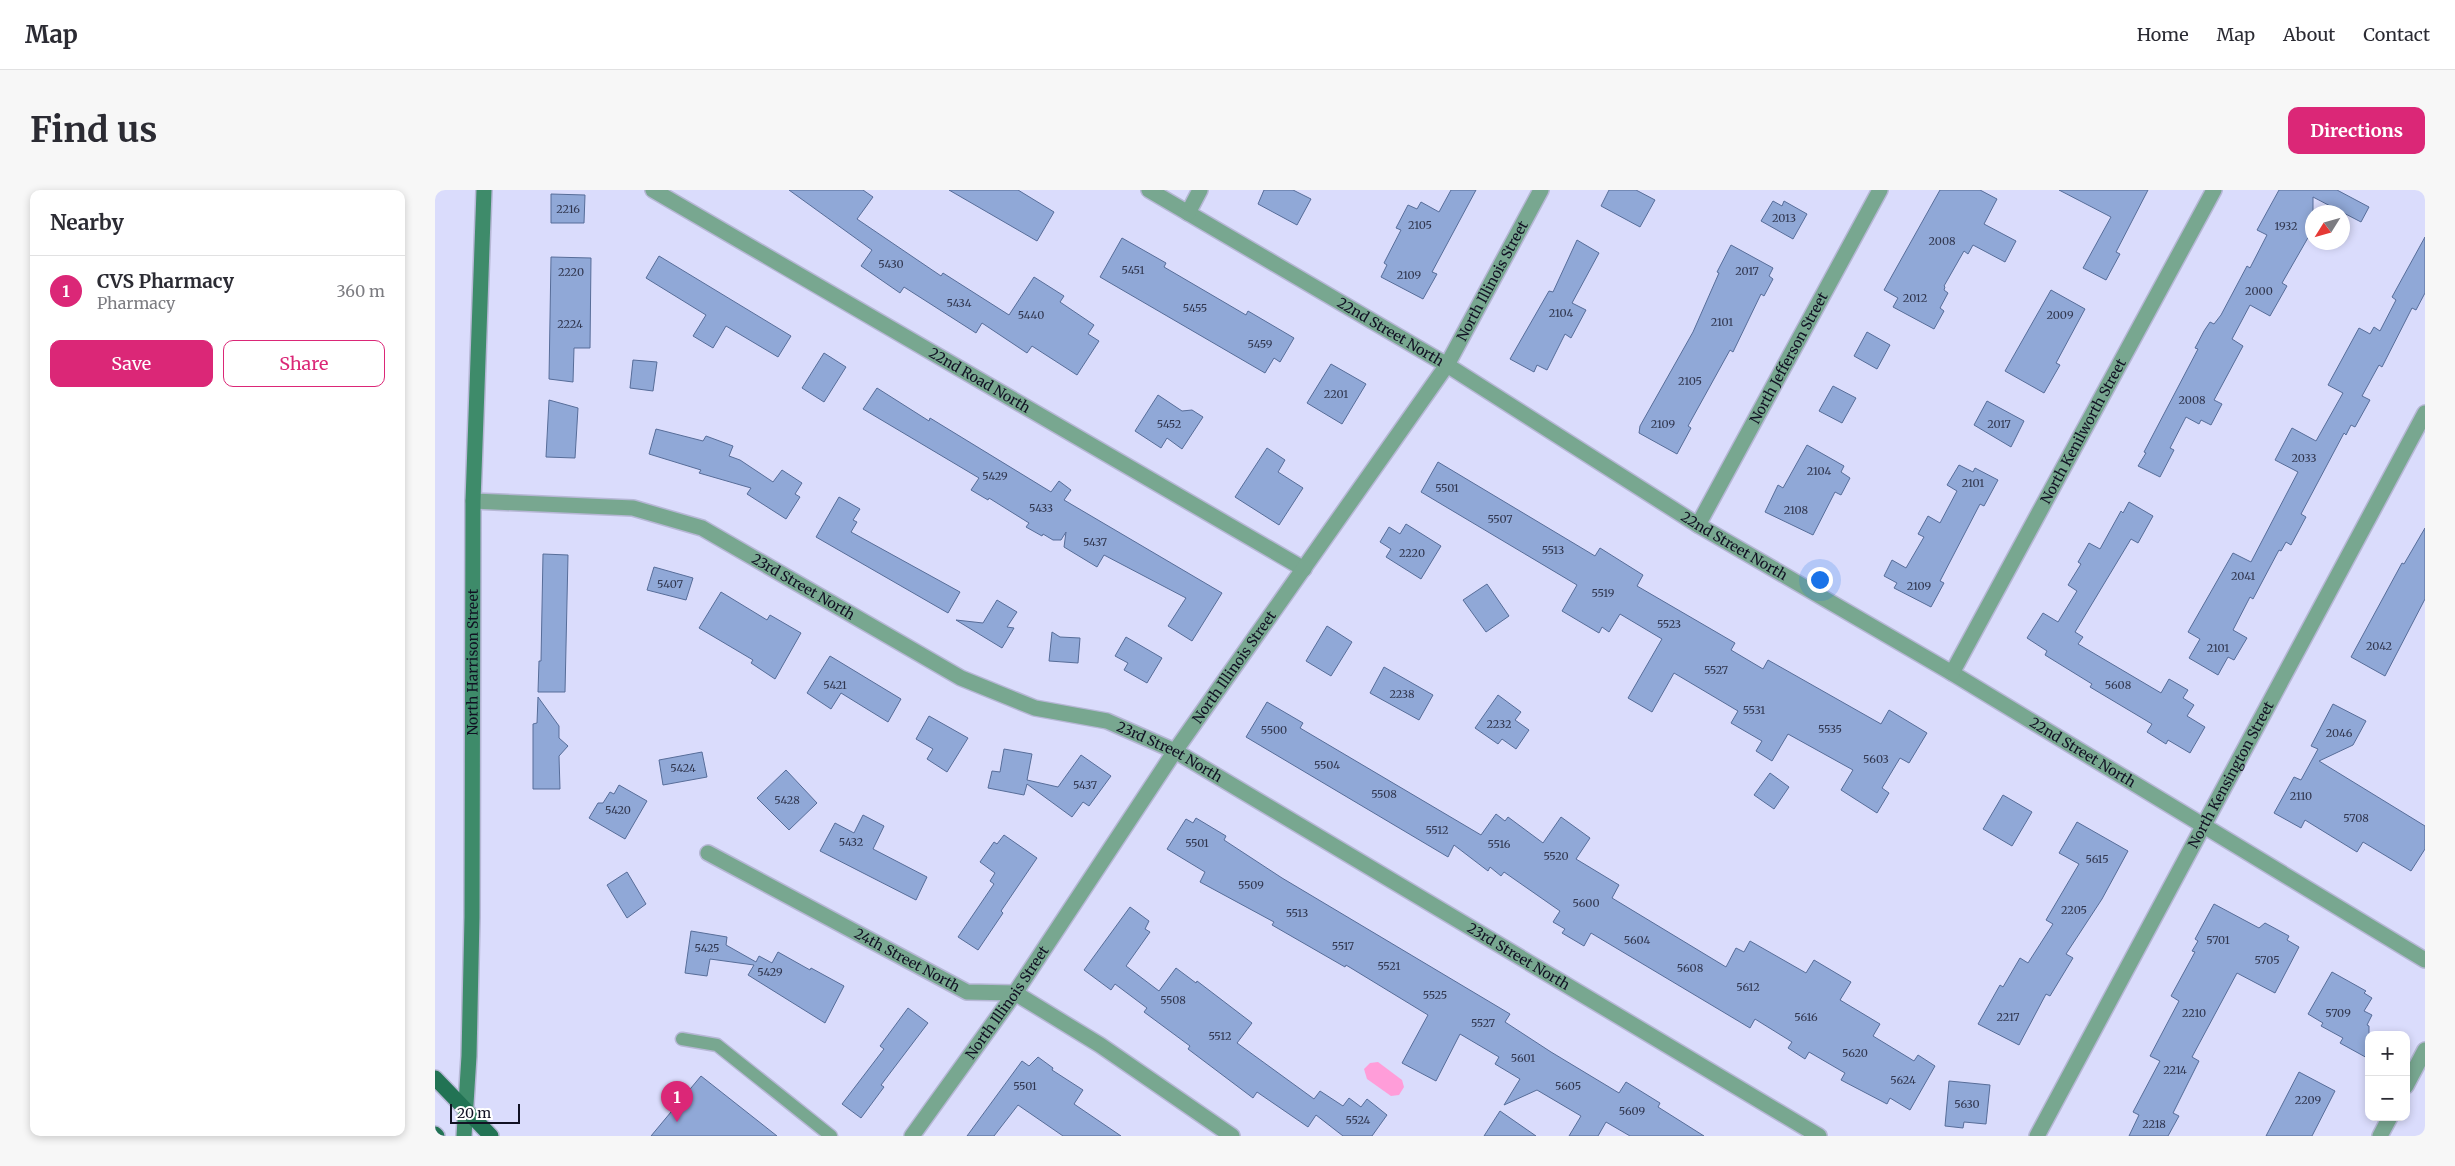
<!DOCTYPE html>
<html lang="en">
<head>
<meta charset="utf-8">
<style>
	:root { --surface:#fff; --page:#f7f7f7; --text:#2b2b33; --muted:#7c7c81; --line:#e1e1e2; --accent:#db2777 }
	body { margin:0; font-family:Merriweather,serif; background:var(--page); color:var(--text) }
	.controls { position:absolute; right:15px; bottom:15px; display:grid; overflow:hidden; border-radius:10px; box-shadow:0 2px 8px #0003 }
	.controls button { width:45px; height:45px; display:grid; place-items:center; padding:0; border:0; border-bottom:1px solid var(--line); background:var(--surface); color:var(--text); font:25px sans-serif }
	.compass { position:absolute; left:1870px; top:15px; width:45px; height:45px; border-radius:50%; background:var(--surface); box-shadow:0 2px 8px #0003; rotate:233deg }
	.scale { position:absolute; left:15px; bottom:12px; width:70px; box-sizing:border-box; padding-left:5px; border:2px solid #111123; border-top:0; font-size:14px; line-height:18px; white-space:nowrap; color:#111123; -webkit-text-stroke:4px #fff; paint-order:stroke }
	.you { position:absolute; left:1384px; top:389px; width:18px; height:18px; margin:-12px; border:4px solid #fff; border-radius:50%; background:#1a73e8; box-shadow:0 0 0 8px #1a73e833 }
	.badge { display:grid; place-items:center; width:32px; height:32px; border-radius:50%; background:var(--accent); color:#fff; font-size:16px; font-weight:700 }
	.pin { position:absolute; translate:-50% -41px; filter:drop-shadow(0 1px 2px #0008) }
	.pin::after { content:''; position:absolute; top:26px; width:18px; height:15px; background:inherit; clip-path:polygon(0 0,100% 0,50% 100%) }
	.list { margin:0; padding:0; list-style:none }
	h2 { display:flex; justify-content:space-between; align-items:center; height:65px; margin:0; padding:0 20px; font-size:21px }
	h2 small { font-size:16px; font-weight:400; color:var(--muted) }
	.list li { display:grid; grid-template-columns:32px 1fr auto; gap:15px; align-items:center; box-sizing:border-box; height:70px; padding:0 20px; border-top:1px solid var(--line) }
	.list b { display:block; font-size:19px; white-space:nowrap }
	.list p { margin:0; font-size:16px; white-space:nowrap; color:var(--muted) }
	.list em { font-size:16px; font-style:normal; color:var(--muted) }
	.actions { display:flex; gap:10px; padding:15px 20px }
	.actions a { flex:1; padding:11px 0; border:1px solid var(--accent); border-radius:10px; text-align:center; font-size:18px; color:var(--accent) }
	.actions .main { background:var(--accent); color:#fff }
	.map { position:relative; flex:none; width:1990px; height:946px; overflow:hidden; border-radius:10px }
	header { display:flex; align-items:center; gap:30px; box-sizing:border-box; height:70px; padding:0 25px; background:var(--surface); border-bottom:1px solid var(--line) }
	header strong { font-size:24px }
	nav { display:flex; gap:28px; margin-inline-start:auto; font-size:18px }
	.intro { display:flex; align-items:center; justify-content:space-between; box-sizing:border-box; height:120px; padding:0 30px }
	h1 { margin:0; font-size:35px }
	.button { padding:12px 22px; border-radius:10px; background:var(--accent); color:#fff; font-size:18px; font-weight:700 }
	main { display:flex; gap:30px; padding:0 30px }
	aside { flex:1; background:var(--surface); border-radius:10px; box-shadow:0 2px 8px #0003 }
	.map>svg:first-child { display:block }
	.water { fill:#ff9dd9 }
	.building { fill:#90a8d7; stroke:#576d99 }
	.lines { fill:none; stroke-linecap:round; stroke-linejoin:round }
	.lane-casing { stroke:#b6b7d5; stroke-width:15 }
	.street-casing { stroke:#b6b7d5; stroke-width:18 }
	.secondary-casing { stroke:#b6b7d5; stroke-width:18 }
	.primary-casing { stroke:#b6b7d5; stroke-width:18 }
	.lane { stroke:#78a790; stroke-width:12 }
	.street { stroke:#78a790; stroke-width:15 }
	.secondary { stroke:#3e8b6a; stroke-width:15 }
	.primary { stroke:#227354; stroke-width:15 }
	.labels { text-anchor:middle; stroke-width:5; stroke-linejoin:round; paint-order:stroke }
	.number-label { font-size:11px; fill:#313750 }
	.street-label { font-size:14px; fill:#111123; stroke:#fff }
</style>
</head>
<body>
<header>
<strong>Map</strong>
<nav><a>Home</a><a>Map</a><a>About</a><a>Contact</a></nav>
</header>
<div class="intro"><h1>Find us</h1><a class="button">Directions</a></div>
<main>
<aside>
<h2>Nearby<small></small></h2>
<ul class="list">
<li><span class="badge">1</span><div><b>CVS Pharmacy</b><p>Pharmacy</p></div><em>360 m</em></li>
</ul>
<div class="actions"><a class="main">Save</a><a>Share</a></div>
</aside>
<div class="map">
<svg width="1990" height="946" viewBox="0 0 1990 946">
	<rect width="100%" height="100%" fill="#dadcfc"/>
	<polygon class="water" points="943,872 967,890 969,897 964,905 956,906 932,889 929,879 935,873"/>
	<g class="building">
		<polygon points="354,0 428,0 438,7 422,29 506,86 508,83 574,125 599,87 629,106 625,112 659,135 653,144 664,151 642,185 597,156 592,163 547,133 541,143 469,97 465,103 426,76 437,60"/>
		<polygon points="514,0 583,0 619,22 602,51"/>
		<polygon points="829,0 858,0 876,9 862,35 823,14"/>
		<polygon points="1016,0 1041,0 997,82 1002,84 988,109 946,87 952,75 949,73 966,40 961,38 973,15 982,19 986,12 1004,22"/>
		<polygon points="1174,0 1201,0 1220,10 1205,37 1166,16"/>
		<polygon points="1505,0 1545,0 1562,9 1549,34 1581,51 1570,72 1538,55 1533,64 1529,61 1509,96 1510,97 1509,100 1513,103 1505,118 1509,121 1499,139 1458,117 1463,108 1449,100"/>
		<polygon points="1624,0 1713,0 1681,62 1685,64 1671,90 1648,78 1676,27"/>
		<polygon points="1844,0 1902,0 1934,17 1926,32 1878,7 1878,39 1847,93 1852,96 1835,126 1815,115 1797,149 1808,156 1779,210 1787,214 1776,235 1766,230 1764,234 1751,227 1735,258 1739,260 1725,287 1703,276 1711,263 1709,262 1763,159 1760,158 1769,141 1775,132 1779,134 1786,125 1812,76 1815,78 1832,45 1822,40"/>
		<polygon points="116,4 150,5 149,33 116,33"/>
		<polygon points="1338,11 1347,16 1349,11 1372,24 1358,49 1326,31"/>
		<polygon points="1990,47 1990,103 1981,120 1977,118 1947,177 1944,175 1927,206 1935,210 1920,237 1916,235 1911,245 1909,243 1866,324 1871,327 1856,355 1851,352 1846,361 1844,360 1818,409 1815,407 1798,440 1812,448 1799,470 1793,467 1783,485 1754,468 1765,449 1753,442 1798,363 1816,372 1863,282 1840,270 1857,238 1881,251 1908,203 1893,195 1924,138 1935,144 1939,137 1945,141 1961,110 1957,107"/>
		<polygon points="687,48 731,73 729,77 811,125 813,121 859,148 845,172 839,168 830,183 665,87"/>
		<polygon points="1142,50 1164,63 1137,113 1151,120 1136,148 1130,144 1112,180 1102,175 1099,182 1075,169 1114,101 1118,102"/>
		<polygon points="1296,55 1338,78 1334,86 1338,89 1329,106 1326,104 1298,162 1295,160 1253,236 1256,238 1242,264 1204,243 1205,236 1258,142 1284,83 1282,82"/>
		<polygon points="224,66 356,146 343,167 291,136 278,158 258,146 271,125 211,88"/>
		<polygon points="116,67 156,68 155,158 139,158 138,192 114,189"/>
		<polygon points="1616,100 1650,119 1621,173 1625,175 1609,203 1570,181"/>
		<polygon points="1432,142 1455,155 1442,179 1419,166"/>
		<polygon points="389,163 411,177 389,212 367,198"/>
		<polygon points="198,170 222,172 218,201 195,198"/>
		<polygon points="896,174 931,194 907,234 872,213"/>
		<polygon points="1398,196 1421,208 1407,233 1384,221"/>
		<polygon points="442,198 494,231 495,228 616,302 624,291 636,300 629,310 787,403 757,451 733,436 751,408 669,365 662,377 629,357 631,342 626,350 618,350 608,344 607,346 591,337 594,333 554,308 553,310 536,300 544,288 428,219"/>
		<polygon points="723,205 747,221 757,220 768,227 747,259 732,248 726,258 700,241"/>
		<polygon points="114,210 143,218 140,268 111,267"/>
		<polygon points="1552,211 1589,231 1576,257 1539,235"/>
		<polygon points="221,239 268,251 271,246 298,256 294,266 305,270 338,292 347,280 367,293 360,304 365,307 351,329 312,304 316,298 264,283 266,280 214,264"/>
		<polygon points="1372,255 1409,276 1406,282 1415,288 1406,305 1400,302 1378,345 1330,322 1343,295 1348,298"/>
		<polygon points="832,258 850,270 843,282 868,298 844,335 800,307"/>
		<polygon points="1003,272 1160,366 1165,358 1208,385 1202,396 1300,453 1296,460 1328,479 1333,470 1446,534 1454,520 1492,543 1474,573 1465,568 1447,598 1454,603 1442,623 1406,600 1418,580 1353,544 1337,571 1321,561 1327,551 1296,533 1303,521 1239,483 1217,522 1193,508 1227,449 1185,424 1174,442 1167,437 1164,443 1127,421 1142,395 986,302"/>
		<polygon points="1524,275 1538,282 1540,278 1563,290 1549,316 1545,314 1505,391 1509,393 1496,417 1459,398 1462,393 1449,386 1457,370 1471,378 1489,347 1483,344 1493,326 1505,333 1522,301 1512,295"/>
		<polygon points="404,307 425,319 418,330 422,332 416,342 525,402 513,423 381,347"/>
		<polygon points="1694,312 1718,326 1703,353 1696,349 1640,442 1648,447 1643,454 1726,503 1734,489 1753,500 1748,508 1759,515 1752,526 1770,537 1755,563 1733,550 1731,554 1712,542 1717,534 1655,497 1657,494 1610,465 1612,461 1592,448 1608,423 1623,432 1642,401 1633,395 1646,374 1643,372 1654,353 1665,359 1686,321 1688,323"/>
		<polygon points="971,334 1006,356 986,389 951,367 956,359 945,352 954,337 965,344"/>
		<polygon points="1990,338 1990,409 1950,486 1916,467 1967,373 1969,374"/>
		<polygon points="108,364 133,365 130,502 103,502 104,471 106,471"/>
		<polygon points="219,377 258,388 251,410 212,400"/>
		<polygon points="1052,394 1074,426 1051,442 1028,410"/>
		<polygon points="286,402 332,430 335,425 366,443 340,489 316,473 318,470 264,438"/>
		<polygon points="562,410 582,422 572,437 579,438 567,458 521,430 548,433"/>
		<polygon points="892,436 917,452 896,486 871,471"/>
		<polygon points="617,442 625,447 645,448 643,473 614,471"/>
		<polygon points="691,447 727,468 712,493 689,480 693,473 680,466"/>
		<polygon points="395,466 466,509 453,532 406,503 396,519 372,503"/>
		<polygon points="949,477 998,505 984,530 935,503"/>
		<polygon points="1063,505 1086,522 1080,530 1094,540 1081,559 1067,549 1063,554 1040,538"/>
		<polygon points="103,507 124,536 124,548 133,556 124,566 125,599 98,599 98,534 102,533"/>
		<polygon points="832,512 868,533 865,538 1046,645 1061,624 1070,631 1073,627 1108,653 1126,627 1155,648 1141,669 1184,695 1177,708 1291,777 1301,758 1309,762 1315,751 1371,783 1379,770 1416,792 1405,810 1445,834 1438,846 1479,871 1483,865 1500,876 1475,920 1455,908 1452,914 1406,890 1410,883 1374,862 1370,869 1353,858 1357,852 1320,829 1315,838 1156,743 1149,756 1127,743 1130,739 1118,732 1125,721 1069,682 1066,686 1055,677 1053,681 1019,655 1013,667 811,547"/>
		<polygon points="1898,514 1931,531 1918,555 1884,571 1990,636 1990,659 1976,681 1928,652 1922,662 1870,630 1866,638 1839,623 1859,587 1866,590 1883,559 1876,556"/>
		<polygon points="494,526 533,548 512,582 492,569 498,559 481,549"/>
		<polygon points="569,559 597,564 592,590 623,597 646,565 676,586 654,616 648,612 637,627 592,594 589,605 553,598 557,581 565,582"/>
		<polygon points="267,562 272,587 228,595 224,570"/>
		<polygon points="351,580 382,613 354,640 322,608"/>
		<polygon points="1335,583 1354,597 1339,619 1319,605"/>
		<polygon points="184,595 212,611 190,649 154,628 163,613 168,613 175,602 179,604"/>
		<polygon points="1568,605 1597,622 1577,656 1548,639"/>
		<polygon points="428,625 449,636 438,659 492,687 481,710 385,661 400,633 419,643"/>
		<polygon points="761,628 791,646 789,650 847,688 1075,824 1070,832 1116,862 1184,903 1191,892 1225,913 1223,917 1269,946 1195,946 1171,932 1163,946 1134,946 1146,926 1102,900 1069,915 1085,889 1060,874 1064,867 1025,844 1001,891 967,873 993,825 911,775 910,777 837,735 839,732 765,692 770,682 732,659 751,629 758,633"/>
		<polygon points="1642,632 1693,661 1667,709 1631,764 1638,768 1615,806 1611,804 1584,855 1543,834 1565,795 1568,797 1585,768 1593,773 1618,734 1611,730 1644,674 1624,663"/>
		<polygon points="569,645 602,668 566,721 568,723 543,760 523,747 559,694 555,691 560,683 545,672 559,652 562,654"/>
		<polygon points="192,682 211,714 192,728 172,695"/>
		<polygon points="1779,714 1824,738 1830,733 1854,746 1852,750 1864,757 1840,803 1802,783 1757,867 1764,871 1738,923 1744,926 1733,946 1694,946 1704,925 1698,922 1725,871 1715,866 1744,811 1736,806 1760,762 1757,761 1763,751 1760,749"/>
		<polygon points="695,717 714,731 710,739 715,742 691,776 724,801 741,778 761,793 762,791 817,833 802,853 879,909 885,901 908,916 914,908 926,917 932,909 952,925 937,946 908,946 881,925 873,937 822,902 818,908 753,859 755,856 709,822 712,818 680,794 676,800 649,780"/>
		<polygon points="256,741 292,747 291,755 321,772 324,766 337,773 343,762 375,780 376,778 409,796 390,833 313,785 319,775 275,769 272,786 250,783"/>
		<polygon points="1897,782 1931,801 1929,803 1937,808 1929,821 1937,825 1932,835 1934,836 1934,869 1905,853 1908,848 1886,836 1888,833 1873,824"/>
		<polygon points="473,818 493,833 446,895 449,897 426,928 407,914 449,859 445,856"/>
		<polygon points="603,867 618,878 617,880 648,900 639,914 686,946 628,946 583,915 559,946 532,946 587,871 594,876"/>
		<polygon points="1864,882 1900,901 1877,946 1831,946"/>
		<polygon points="266,886 342,946 216,946"/>
		<polygon points="1514,891 1555,895 1551,934 1529,932 1528,938 1510,936"/>
		<polygon points="1065,921 1101,946 1049,946"/>
	</g>
	<g class="lines">
		<defs>
			<polyline id="lane" points="247,849 282,855 396,946"/>
			<g id="street">
				<path id="s1" d="M 218,0 L 869,379"/>
				<path id="s2" d="M 714,0 L 1012,175 L 1263,335 L 1517,483 L 1990,770"/>
				<polyline points="753,23 765,0"/>
				<path id="s3" d="M 38,311 L 198,318 L 267,338 L 526,488 L 600,518 L 672,531 L 740,561 L 1384,946"/>
				<path id="s4" d="M 1263,335 L 1445,0"/>
				<path id="s5" d="M 1517,483 L 1779,0"/>
				<path id="s6" d="M 273,663 L 532,802 L 580,803 L 665,855 L 797,946"/>
				<polyline points="1971,896 1990,860"/>
				<path id="s7" d="M 477,946 L 580,803 L 740,561 L 1012,175 L 1106,0"/>
				<path id="s8" d="M 1602,946 L 1990,223"/>
				<polyline points="1945,946 1955,927"/>
			</g>
			<g id="secondary">
				<path id="s9" d="M 29,946 L 34,866 L 37,727 L 38,311 L 49,0"/>
			</g>
			<g id="primary">
				<polyline points="0,888 56,946"/>
				<polyline points="0,944 2,946"/>
			</g>
		</defs>
		<use href="#lane" class="lane-casing"/>
		<use href="#street" class="street-casing"/>
		<use href="#secondary" class="secondary-casing"/>
		<use href="#primary" class="primary-casing"/>
		<use href="#lane" class="lane"/>
		<use href="#street" class="street"/>
		<use href="#secondary" class="secondary"/>
		<use href="#primary" class="primary"/>
	</g>
	<g class="labels">
		<g class="number-label">
			<text x="133" y="23">2216</text>
			<text x="1349" y="32">2013</text>
			<text x="985" y="39">2105</text>
			<text x="1851" y="40">1932</text>
			<text x="1507" y="55">2008</text>
			<text x="456" y="78">5430</text>
			<text x="698" y="84">5451</text>
			<text x="1312" y="85">2017</text>
			<text x="136" y="86">2220</text>
			<text x="974" y="89">2109</text>
			<text x="1824" y="105">2000</text>
			<text x="1480" y="112">2012</text>
			<text x="524" y="117">5434</text>
			<text x="760" y="122">5455</text>
			<text x="1126" y="127">2104</text>
			<text x="596" y="129">5440</text>
			<text x="1625" y="129">2009</text>
			<text x="1287" y="136">2101</text>
			<text x="135" y="138">2224</text>
			<text x="825" y="158">5459</text>
			<text x="1255" y="195">2105</text>
			<text x="901" y="208">2201</text>
			<text x="1757" y="214">2008</text>
			<text x="734" y="238">5452</text>
			<text x="1228" y="238">2109</text>
			<text x="1564" y="238">2017</text>
			<text x="1869" y="272">2033</text>
			<text x="1384" y="285">2104</text>
			<text x="560" y="290">5429</text>
			<text x="1538" y="297">2101</text>
			<text x="1012" y="302">5501</text>
			<text x="606" y="322">5433</text>
			<text x="1361" y="324">2108</text>
			<text x="1065" y="333">5507</text>
			<text x="660" y="356">5437</text>
			<text x="1118" y="364">5513</text>
			<text x="977" y="367">2220</text>
			<text x="1808" y="390">2041</text>
			<text x="235" y="398">5407</text>
			<text x="1484" y="400">2109</text>
			<text x="1168" y="407">5519</text>
			<text x="1234" y="438">5523</text>
			<text x="1944" y="460">2042</text>
			<text x="1783" y="462">2101</text>
			<text x="1281" y="484">5527</text>
			<text x="400" y="499">5421</text>
			<text x="1683" y="499">5608</text>
			<text x="967" y="508">2238</text>
			<text x="1319" y="524">5531</text>
			<text x="1064" y="538">2232</text>
			<text x="1395" y="543">5535</text>
			<text x="839" y="544">5500</text>
			<text x="1904" y="547">2046</text>
			<text x="1441" y="573">5603</text>
			<text x="892" y="579">5504</text>
			<text x="248" y="582">5424</text>
			<text x="650" y="599">5437</text>
			<text x="949" y="608">5508</text>
			<text x="1866" y="610">2110</text>
			<text x="352" y="614">5428</text>
			<text x="183" y="624">5420</text>
			<text x="1921" y="632">5708</text>
			<text x="1002" y="644">5512</text>
			<text x="416" y="656">5432</text>
			<text x="762" y="657">5501</text>
			<text x="1064" y="658">5516</text>
			<text x="1121" y="670">5520</text>
			<text x="1662" y="673">5615</text>
			<text x="816" y="699">5509</text>
			<text x="1151" y="717">5600</text>
			<text x="1639" y="724">2205</text>
			<text x="862" y="727">5513</text>
			<text x="1202" y="754">5604</text>
			<text x="1783" y="754">5701</text>
			<text x="908" y="760">5517</text>
			<text x="272" y="762">5425</text>
			<text x="1832" y="774">5705</text>
			<text x="954" y="780">5521</text>
			<text x="1255" y="782">5608</text>
			<text x="335" y="786">5429</text>
			<text x="1313" y="801">5612</text>
			<text x="1000" y="809">5525</text>
			<text x="738" y="814">5508</text>
			<text x="1759" y="827">2210</text>
			<text x="1903" y="827">5709</text>
			<text x="1371" y="831">5616</text>
			<text x="1573" y="831">2217</text>
			<text x="1048" y="837">5527</text>
			<text x="785" y="850">5512</text>
			<text x="1420" y="867">5620</text>
			<text x="1088" y="872">5601</text>
			<text x="1740" y="884">2214</text>
			<text x="1468" y="894">5624</text>
			<text x="590" y="900">5501</text>
			<text x="1133" y="900">5605</text>
			<text x="1873" y="914">2209</text>
			<text x="1532" y="918">5630</text>
			<text x="1197" y="925">5609</text>
			<text x="923" y="934">5524</text>
			<text x="1719" y="938">2218</text>
		</g>
		<g class="street-label">
			<text dy="5" stroke="none"><textPath href="#s7" startOffset="1034">North Illinois Street</textPath></text>
			<text dy="5" stroke="none"><textPath href="#s2" startOffset="280">22nd Street North</textPath></text>
			<text dy="5" stroke="none"><textPath href="#s4" startOffset="190">North Jefferson Street</textPath></text>
			<text dy="5" stroke="none"><textPath href="#s1" startOffset="378">22nd Road North</textPath></text>
			<text dy="5" stroke="none"><textPath href="#s5" startOffset="275">North Kenilworth Street</textPath></text>
			<text dy="5" stroke="none"><textPath href="#s2" startOffset="685">22nd Street North</textPath></text>
			<text dy="5" stroke="none"><textPath href="#s3" startOffset="349">23rd Street North</textPath></text>
			<text dy="5" stroke="none"><textPath href="#s9" startOffset="474">North Harrison Street</textPath></text>
			<text dy="5" stroke="none"><textPath href="#s7" startOffset="569">North Illinois Street</textPath></text>
			<text dy="5" stroke="none"><textPath href="#s2" startOffset="1090">22nd Street North</textPath></text>
			<text dy="5" stroke="none"><textPath href="#s3" startOffset="754">23rd Street North</textPath></text>
			<text dy="5" stroke="none"><textPath href="#s8" startOffset="410">North Kensington Street</textPath></text>
			<text dy="5" stroke="none"><textPath href="#s3" startOffset="1159">23rd Street North</textPath></text>
			<text dy="5" stroke="none"><textPath href="#s6" startOffset="226">24th Street North</textPath></text>
			<text dy="5" stroke="none"><textPath href="#s7" startOffset="164">North Illinois Street</textPath></text>
		</g>
	</g>
</svg>
<div class="controls">
<button>+</button>
<button>−</button>
</div>
<svg class="compass" viewBox="-18 -18 36 36"><path d="M0-13l5 13h-10z" fill="#e53935"/><path d="M0 13l5-13h-10z" fill="#7c7c81"/></svg>
<div class="scale">20 m</div>
<div class="you"></div>
<div class="pin badge" style="left:242px;top:932px">1</div>
</div>
</main>
</body>
</html>
